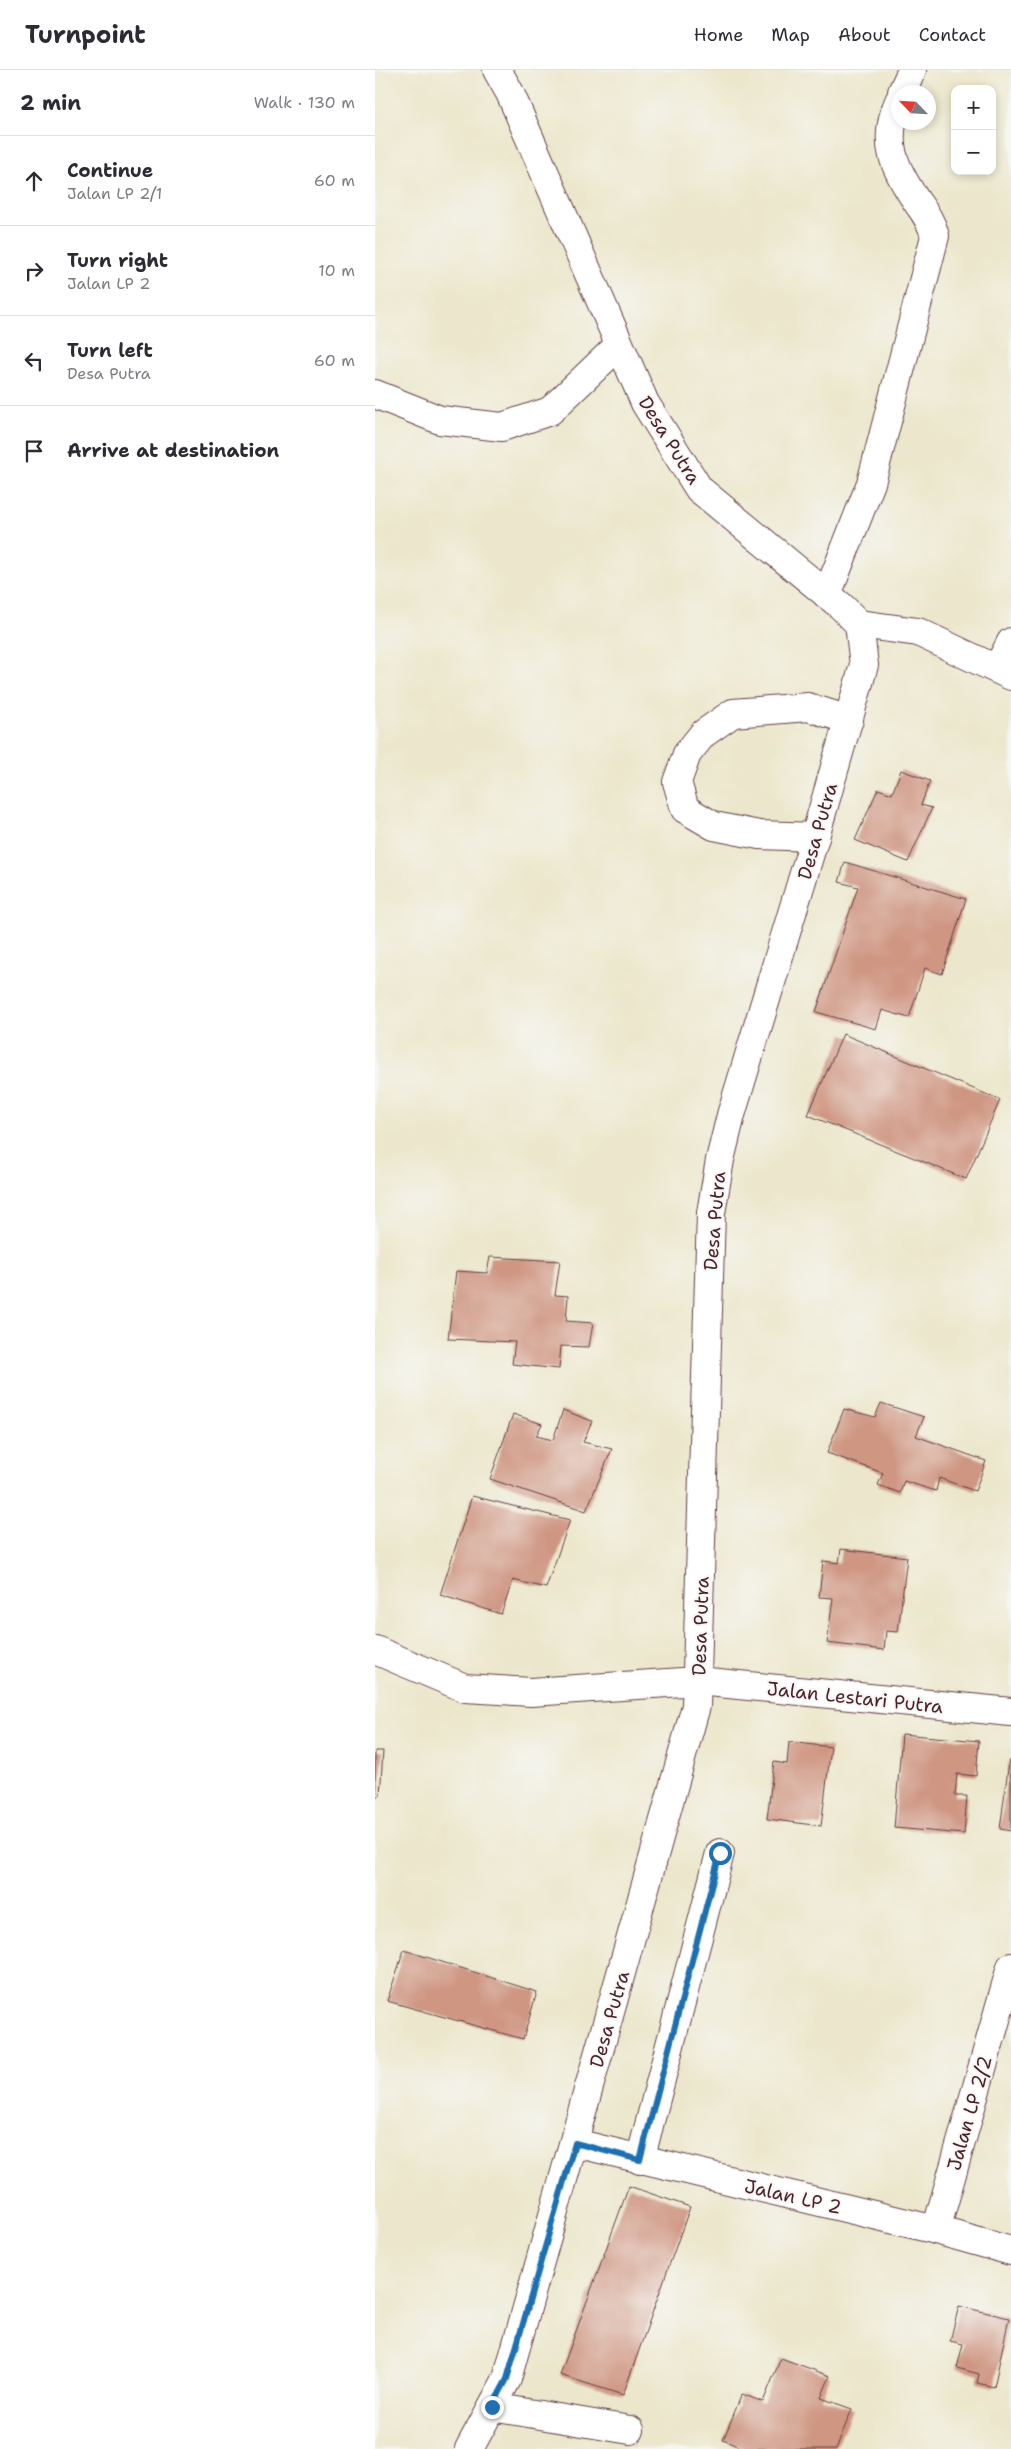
<!DOCTYPE html>
<html lang="en">
<head>
<meta charset="utf-8">
<style>
	:root { --surface:#fff; --page:#f7f7f7; --text:#2b2b33; --muted:#7c7c81; --line:#e1e1e2 }
	body { margin:0; font-family:"Shantell Sans",sans-serif; background:var(--page); color:var(--text) }
	.controls { position:absolute; right:15px; top:15px; display:grid; overflow:hidden; border-radius:10px; box-shadow:0 2px 8px #0003 }
	.controls button { width:45px; height:45px; display:grid; place-items:center; padding:0; border:0; border-bottom:1px solid var(--line); background:var(--surface); color:var(--text); font:25px sans-serif }
	.compass { position:absolute; left:516px; top:15px; width:45px; height:45px; border-radius:50%; background:var(--surface); box-shadow:0 2px 8px #0003; rotate:295deg }
	.stop { position:absolute; width:15px; height:15px; margin:-11px; border:4px solid #1f6fb2; border-radius:50%; background:#fff }
	.stop.end { background:#1f6fb2; border-color:#fff; box-shadow:0 1px 5px #0008 }
	.list { margin:0; padding:0; list-style:none }
	h2 { display:flex; justify-content:space-between; align-items:center; height:65px; margin:0; padding:0 20px; font-size:21px }
	h2 small { font-size:16px; font-weight:400; color:var(--muted) }
	.list li { display:grid; grid-template-columns:32px 1fr auto; gap:15px; align-items:center; box-sizing:border-box; height:90px; padding:0 20px; border-top:1px solid var(--line) }
	.list b { display:block; font-size:19px; white-space:nowrap }
	.list p { margin:0; font-size:16px; white-space:nowrap; color:var(--muted) }
	.list em { font-size:16px; font-style:normal; color:var(--muted) }
	.icon { flex:none; width:28px; height:28px; fill:none; stroke:currentColor; stroke-width:2; stroke-linecap:round; stroke-linejoin:round }
	.map { position:relative; flex:none; width:636px; height:2379px; overflow:hidden }
	header { display:flex; align-items:center; gap:30px; box-sizing:border-box; height:70px; padding:0 25px; background:var(--surface); border-bottom:1px solid var(--line) }
	header strong { font-size:24px }
	nav { display:flex; gap:28px; margin-inline-start:auto; font-size:18px }
	main { display:flex }
	aside { flex:1; background:var(--surface) }
	.map>svg:first-child { display:block }
	.building { fill:#cf9682 }
	.lines { fill:none; stroke-linecap:round; stroke-linejoin:round }
	.minor-casing { stroke:#623d43; stroke-width:30 }
	.minor { stroke:#fff; stroke-width:28 }
	.route { stroke:#1f6fb2; stroke-width:6 }
	.labels { text-anchor:middle; stroke-width:4; stroke-linejoin:round; paint-order:stroke }
	.street-label { font-size:19px; fill:#4a1f2b; stroke:#f6f6f2 }
</style>
</head>
<body>
<header>
<strong>Turnpoint</strong>
<nav><a>Home</a><a>Map</a><a>About</a><a>Contact</a></nav>
</header>
<main>
<aside>
<h2>2 min<small>Walk · 130 m</small></h2>
<ul class="list">
<li><svg class="icon" aria-label="ahead" viewBox="0 0 24 24"><path d="M12 20V5M6 11l6-6 6 6"/></svg><div><b>Continue</b><p>Jalan LP 2/1</p></div><em>60 m</em></li>
<li><svg class="icon" aria-label="right" viewBox="0 0 24 24"><path d="M7 20v-9h11M14 6l5 5-5 5"/></svg><div><b>Turn right</b><p>Jalan LP 2</p></div><em>10 m</em></li>
<li><svg class="icon" aria-label="left" viewBox="0 0 24 24"><path d="M17 20v-9H6M10 6l-5 5 5 5"/></svg><div><b>Turn left</b><p>Desa Putra</p></div><em>60 m</em></li>
<li><svg class="icon" aria-label="arrive" viewBox="0 0 24 24"><path d="M6 21V4h12l-3 4 3 4H6"/></svg><div><b>Arrive at destination</b></div></li>
</ul>
</aside>
<div class="map">
<svg width="636" height="2379" viewBox="0 0 636 2379">
	<rect width="100%" height="100%" fill="#f6f6f2"/>
	<filter id="ink" filterUnits="userSpaceOnUse"><feTurbulence type="fractalNoise" baseFrequency=".02" numOctaves="2"/><feDisplacementMap in="SourceGraphic" scale="10" xChannelSelector="R" yChannelSelector="G"/><feConvolveMatrix kernelMatrix="1 2 1 2 8 2 1 2 1" color-interpolation-filters="sRGB"/></filter>
	<filter id="wash" filterUnits="userSpaceOnUse"><feTurbulence type="fractalNoise" baseFrequency=".0096" numOctaves="4" result="noise"/><feDisplacementMap in="SourceGraphic" scale="20" xChannelSelector="R" yChannelSelector="G"/><feGaussianBlur stdDeviation="1.12" result="paint"/><feColorMatrix in="noise" values="0 0 0 0 0 0 0 0 0 0 0 0 0 0 0 0 0 1.4 0 .05"/><feComposite in="paint" operator="in"/></filter>
	<g filter="url(#wash)">
		<rect width="100%" height="100%" fill="#ece7cc"/>
		<g id="blocks">
			<g class="building">
				<polygon points="526,700 555,711 546,735 557,738 533,792 480,770 503,719 517,724"/>
				<polygon points="470,792 591,829 567,904 550,898 534,948 507,940 501,959 441,942 483,817 464,812"/>
				<polygon points="468,964 625,1030 591,1109 433,1045"/>
				<polygon points="115,1187 185,1191 180,1225 193,1226 191,1251 218,1253 214,1277 186,1276 184,1299 137,1294 140,1272 73,1269 81,1201 112,1203"/>
				<polygon points="506,1333 549,1347 541,1366 611,1391 600,1421 564,1408 561,1421 529,1411 525,1423 503,1415 508,1403 452,1383 469,1339 500,1347"/>
				<polygon points="188,1340 217,1351 208,1372 237,1379 211,1441 115,1409 138,1344 167,1354 161,1366 178,1370"/>
				<polygon points="97,1426 195,1450 171,1518 138,1510 126,1544 65,1525"/>
				<polygon points="466,1479 532,1487 523,1562 511,1561 509,1580 452,1573 458,1528 444,1527 448,1491 464,1493"/>
				<polygon points="527,1664 604,1671 601,1706 582,1704 580,1726 592,1726 589,1764 519,1758"/>
				<polygon points="414,1672 456,1677 446,1756 392,1749 399,1692 412,1694"/>
				<polygon points="0,1681 8,1681 5,1726 0,1726"/>
				<polygon points="634,1691 636,1691 636,1761 625,1759"/>
				<polygon points="29,1880 162,1922 148,1969 12,1931"/>
				<polygon points="254,2116 315,2137 248,2325 185,2305"/>
				<polygon points="584,2236 634,2248 619,2317 602,2313 604,2304 582,2298 588,2274 575,2271"/>
				<polygon points="406,2288 455,2306 446,2328 477,2339 461,2379 369,2379 348,2370 367,2324 388,2332"/>
			</g>
		</g>
	</g>
	<g filter="url(#ink)">
		<use href="#blocks" fill-opacity="0" stroke="#623d43" stroke-width="1"/>
		<g class="lines">
			<defs>
				<g id="minor">
					<polyline points="527,22 537,0"/>
					<polyline points="0,324 65,350 127,357 175,341 244,275"/>
					<path d="M 452,525 L 496,413 L 560,166 C 557,153 550,143 542,132 C 519,98 506,72 524,31"/>
					<polyline points="484,554 543,562 636,606"/>
					<polyline points="622,599 636,572"/>
					<polyline points="440,767 384,765 339,756 310,739 302,712 312,684 328,664 358,643 433,637 474,650"/>
					<polyline points="0,1580 90,1618 156,1622 323,1611 636,1642"/>
					<polyline points="200,2073 561,2160 636,2181"/>
					<polyline points="265,2090 345,1783"/>
					<polyline points="561,2160 636,1897"/>
					<polyline points="117,2337 255,2360"/>
					<polyline points="94,2379 132,2309 321,1636 336,1143 345,1090 356,1045 440,767 489,595 484,554 466,536 324,419 270,333 135,23 122,0"/>
				</g>
			</defs>
			<use href="#minor" class="minor-casing"/>
			<use href="#minor" class="minor"/>
		</g>
	</g>
	<g class="lines" filter="url(#ink)">
		<polyline class="route" points="117,2337 132,2309 200,2073 265,2090 345,1783"/>
	</g>
	<g class="labels">
		<g class="street-label">
			<text transform="translate(295 370) rotate(58)" y="7">Desa Putra</text>
			<text transform="translate(442 761) rotate(-74)" y="7">Desa Putra</text>
			<text transform="translate(339 1151) rotate(-85)" y="7">Desa Putra</text>
			<text transform="translate(325 1556) rotate(-88)" y="7">Desa Putra</text>
			<text transform="translate(480 1627) rotate(6)" y="7">Jalan Lestari Putra</text>
			<text transform="translate(234 1949) rotate(-74)" y="7">Desa Putra</text>
			<text transform="translate(594 2043) rotate(-74)" y="7">Jalan LP 2/2</text>
			<text transform="translate(418 2126) rotate(13)" y="7">Jalan LP 2</text>
		</g>
	</g>
</svg>
<div class="controls">
<button>+</button>
<button>−</button>
</div>
<svg class="compass" viewBox="-18 -18 36 36"><path d="M0-13l5 13h-10z" fill="#e53935"/><path d="M0 13l5-13h-10z" fill="#7c7c81"/></svg>
<div class="stop" style="left:345px;top:1783px"></div>
<div class="stop end" style="left:117px;top:2337px"></div>
</div>
</main>
</body>
</html>
